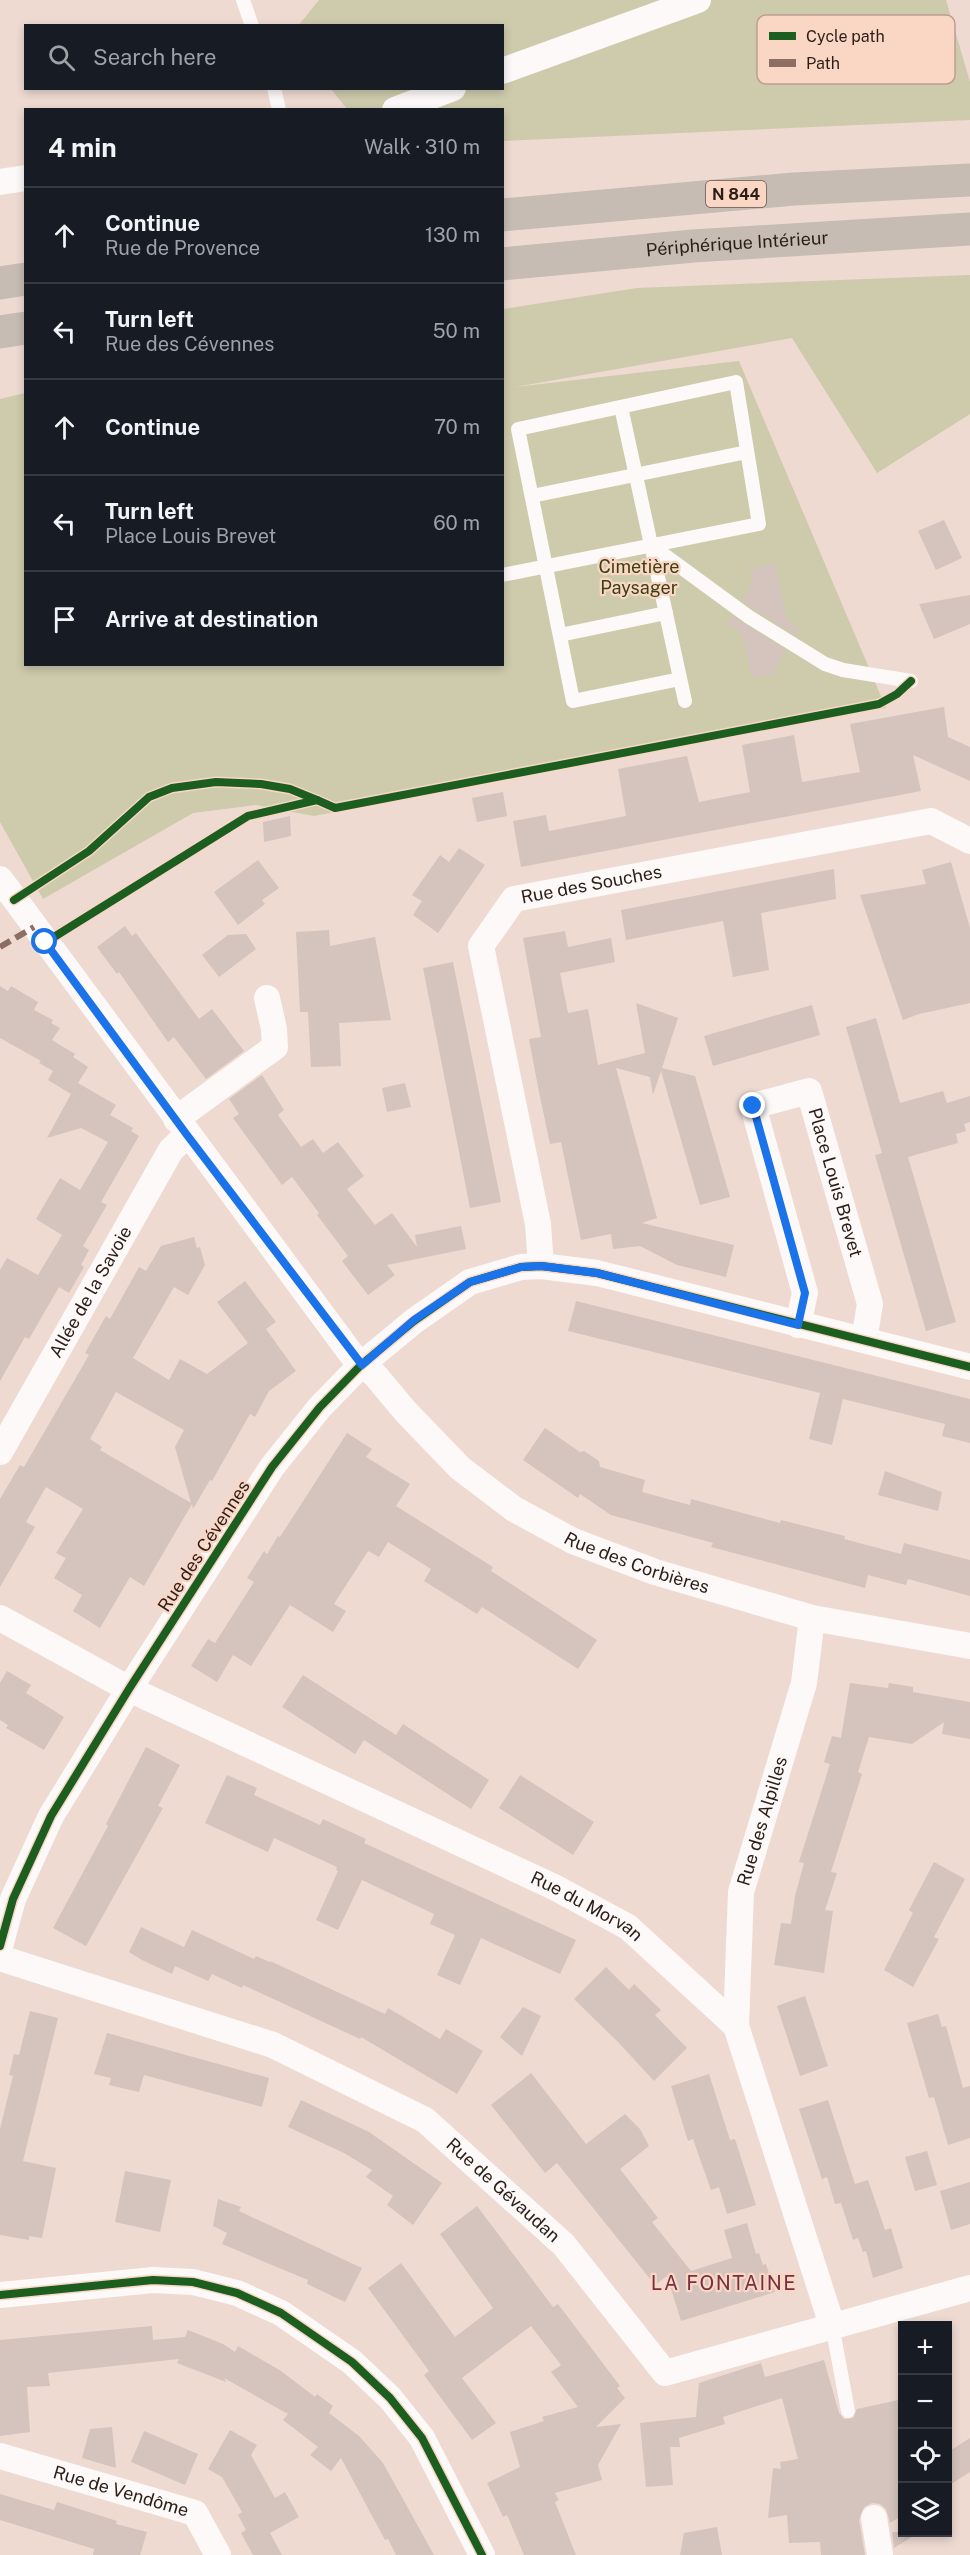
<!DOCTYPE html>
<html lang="en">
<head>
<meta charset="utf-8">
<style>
	:root { --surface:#171b24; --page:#20242c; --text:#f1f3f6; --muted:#9ea1a6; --line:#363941 }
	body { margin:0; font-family:"Public Sans",sans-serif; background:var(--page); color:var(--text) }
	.controls { position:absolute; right:18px; bottom:18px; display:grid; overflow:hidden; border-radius:0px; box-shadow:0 3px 9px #0003 }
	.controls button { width:54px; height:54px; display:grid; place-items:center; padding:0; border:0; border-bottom:2px solid var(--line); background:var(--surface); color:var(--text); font:30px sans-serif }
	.stop { position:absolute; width:18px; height:18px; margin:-14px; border:4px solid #1a73e8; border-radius:50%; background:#fff }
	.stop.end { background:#1a73e8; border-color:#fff; box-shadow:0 2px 6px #0008 }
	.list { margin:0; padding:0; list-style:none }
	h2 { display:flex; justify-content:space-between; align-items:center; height:78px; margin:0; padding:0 24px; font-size:26px }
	h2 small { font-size:20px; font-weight:400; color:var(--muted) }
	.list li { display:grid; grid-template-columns:39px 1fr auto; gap:18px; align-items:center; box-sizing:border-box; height:96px; padding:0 24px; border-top:2px solid var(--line) }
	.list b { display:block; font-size:22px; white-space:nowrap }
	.list p { margin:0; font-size:20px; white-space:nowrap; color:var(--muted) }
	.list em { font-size:20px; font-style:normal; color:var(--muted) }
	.icon { flex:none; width:33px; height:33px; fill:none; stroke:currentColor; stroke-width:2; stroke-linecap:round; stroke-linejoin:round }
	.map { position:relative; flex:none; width:970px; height:2555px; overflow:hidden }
	.search { position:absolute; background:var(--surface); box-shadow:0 3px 9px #0003; left:24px; top:24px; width:480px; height:66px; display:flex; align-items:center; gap:15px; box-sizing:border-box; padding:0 21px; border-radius:0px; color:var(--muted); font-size:22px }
	.panel { position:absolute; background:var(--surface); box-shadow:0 3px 9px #0003; left:24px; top:108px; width:480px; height:558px; border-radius:0px }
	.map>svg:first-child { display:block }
	.green { fill:#cecaac }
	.building { fill:#d4c4bd; fill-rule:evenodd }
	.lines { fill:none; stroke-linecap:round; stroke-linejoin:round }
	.lane { stroke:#fcf9f8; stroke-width:14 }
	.street { stroke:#fcf9f8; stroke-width:26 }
	.highway { stroke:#c6bcb3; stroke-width:33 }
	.quiet { stroke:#8d6e63; stroke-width:6; stroke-dasharray:12 6; stroke-linecap:butt }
	.cycleway-casing { stroke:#fad6c5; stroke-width:11 }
	.cycleway { stroke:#1b5e20; stroke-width:8 }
	.route { stroke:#1a73e8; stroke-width:8 }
	.labels { text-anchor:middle; stroke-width:4.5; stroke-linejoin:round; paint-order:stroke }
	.shield { fill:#fad6c5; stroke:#69554b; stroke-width:1.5 }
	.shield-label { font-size:16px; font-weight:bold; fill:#2b1e17 }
	.street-label { font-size:18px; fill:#2b1e17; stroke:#fad6c5 }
	.park-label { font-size:18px; fill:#3a4011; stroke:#fad6c5 }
	.neighbourhood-label { font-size:20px; letter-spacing:1.5px; fill:#763041; stroke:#fad6c5 }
	.key { fill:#fad6c5; stroke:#bc9f91; stroke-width:1.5 }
	.key-label { font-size:16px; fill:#2b1e17 }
</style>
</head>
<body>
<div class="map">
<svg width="970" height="2555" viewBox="0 0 970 2555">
	<rect width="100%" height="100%" fill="#eedad1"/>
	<g class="green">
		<polygon points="319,0 946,0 970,82 970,120 503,141 502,110 347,109 331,89 502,88 502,26 298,26"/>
		<polygon points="970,275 970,414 877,473 792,338 515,387 739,361 886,708 314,816 256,805 193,813 43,899 0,822 0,399 25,393 26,664 502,664 503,309 637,288"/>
	</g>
	<g class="building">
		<polygon points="944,520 962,558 936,570 918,531"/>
		<polygon points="775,564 787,621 800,630 796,635 742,601 753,583 750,569"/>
		<polygon points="970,595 970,624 934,639 919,604"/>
		<polygon points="732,616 786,651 775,667 777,673 752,678 742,633 727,623"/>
		<polygon points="944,707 948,737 970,747 970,781 913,755 921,791 521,867 513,821 546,815 549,831 626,816 618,769 687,756 699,802 750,792 742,745 794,735 802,782 860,772 850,724"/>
		<polygon points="503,792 507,816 477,822 472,798"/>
		<polygon points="290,816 291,836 264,842 263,822"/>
		<polygon points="459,848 485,865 438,933 413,915 422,901 412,895 440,855 449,862"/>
		<polygon points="258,860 279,888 262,900 265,904 238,925 214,892"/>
		<polygon points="951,862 970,928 970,1003 919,1014 903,1020 860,895 926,884 922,870"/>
		<polygon points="834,869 836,899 761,913 769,970 733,977 723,921 626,940 621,910"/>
		<polygon points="125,926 132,936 136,933 199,1019 212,1009 244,1051 206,1079 174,1037 168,1042 119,972 117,974 97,947"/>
		<polygon points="329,930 330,946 375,937 391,1020 339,1023 341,1066 311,1067 308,1012 300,1012 296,932"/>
		<polygon points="565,931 568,947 611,938 615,962 560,973 568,1013 588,1009 598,1065 645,1053 636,1003 678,1018 662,1068 695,1076 730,1197 700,1205 661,1071 653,1095 650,1077 616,1068 657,1218 642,1223 734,1245 726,1277 677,1265 640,1246 613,1249 611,1234 581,1240 561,1142 550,1144 539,1092 529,1039 541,1037 523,938"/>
		<polygon points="246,934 256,949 219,977 202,955 228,935"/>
		<polygon points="453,962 501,1202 470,1208 423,968"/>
		<polygon points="0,986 8,991 11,986 38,1002 34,1010 53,1020 51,1023 60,1028 52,1040 75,1054 73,1057 88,1067 78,1083 116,1105 110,1115 133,1128 131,1131 139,1136 101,1202 107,1205 83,1246 89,1250 81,1265 84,1267 69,1293 59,1287 29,1339 25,1337 0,1381 0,1270 7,1258 38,1275 62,1235 36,1219 60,1178 80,1190 108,1142 81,1128 47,1138 71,1094 48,1080 53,1071 39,1063 41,1061 0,1038"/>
		<polygon points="812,1005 820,1035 713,1066 704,1036"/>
		<polygon points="876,1018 900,1103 943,1091 947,1103 970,1096 970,1122 964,1124 966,1131 956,1134 958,1143 908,1157 956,1322 926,1331 875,1155 882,1153 846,1027"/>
		<polygon points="262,1075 284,1110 278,1115 301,1147 313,1139 323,1153 338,1142 364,1176 347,1189 375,1225 392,1213 417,1247 415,1235 461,1226 466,1249 387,1265 395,1275 368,1295 342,1261 348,1256 317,1215 319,1213 292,1177 282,1185 233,1118 239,1114 229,1099"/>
		<polygon points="405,1083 411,1107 387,1112 382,1088"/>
		<path d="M 194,1237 L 197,1248 L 200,1247 L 205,1265 L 188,1295 L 174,1287 L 133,1358 L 169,1380 L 180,1359 L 207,1374 L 248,1343 L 217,1302 L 245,1281 L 276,1322 L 266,1329 L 296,1371 L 269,1391 L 255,1417 L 250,1414 L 212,1481 L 210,1480 L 193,1509 L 192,1504 L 144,1586 L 130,1577 L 100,1628 L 73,1611 L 82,1595 L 54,1578 L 66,1558 L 56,1553 L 83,1509 L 46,1487 L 26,1522 L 35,1527 L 0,1587 L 0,1499 L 20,1465 L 24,1467 L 89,1355 L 85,1353 L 106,1316 L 110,1319 L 139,1267 L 146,1271 L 161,1246 ZM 116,1392 L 184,1430 L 175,1447 L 191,1503 L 100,1450 L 102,1447 L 90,1439 Z"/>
		<polygon points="576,1301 970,1399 970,1443 942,1436 945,1424 843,1399 832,1445 809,1439 820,1393 568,1331"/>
		<polygon points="545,1428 580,1452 584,1451 599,1461 600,1467 645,1480 642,1492 690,1505 691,1499 780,1523 781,1520 845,1536 844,1539 901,1554 904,1543 970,1560 970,1596 908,1579 906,1585 868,1575 865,1588 711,1547 713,1543 611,1515 580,1494 578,1498 523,1460"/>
		<polygon points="347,1433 372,1449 366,1457 410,1484 396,1506 493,1567 491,1571 597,1640 578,1669 482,1607 477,1614 424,1581 431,1569 388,1542 379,1557 368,1551 334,1604 346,1611 333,1632 290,1605 251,1666 233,1655 217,1682 191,1666 208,1639 215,1643 254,1582 247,1578 264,1551 267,1554 278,1536 280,1537"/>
		<polygon points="885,1471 942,1492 938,1511 878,1495"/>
		<polygon points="7,1671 31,1685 26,1693 64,1717 44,1750 6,1728 8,1725 0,1720 0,1683"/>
		<polygon points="303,1675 396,1735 403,1724 489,1780 471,1809 364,1740 355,1754 282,1707"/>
		<polygon points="850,1683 888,1688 889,1683 913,1687 913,1692 970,1702 970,1739 942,1734 944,1722 912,1744 869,1737 858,1772 862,1774 831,1872 837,1873 825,1910 833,1911 824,1973 774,1965 781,1923 791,1924 795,1896 804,1863 799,1862 830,1764 824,1762 832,1736 841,1738"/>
		<polygon points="146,1747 180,1765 158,1806 163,1808 86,1946 53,1928 108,1826 106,1824"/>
		<polygon points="227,1775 257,1788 254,1795 320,1825 323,1819 366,1839 364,1843 576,1940 560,1974 481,1938 460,1985 437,1975 455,1935 430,1924 434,1914 362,1880 338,1930 316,1920 338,1871 336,1870 337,1867 274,1838 268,1852 205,1823"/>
		<polygon points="520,1775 594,1822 573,1855 499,1808"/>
		<polygon points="934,1862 965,1879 934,1937 939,1939 913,1987 884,1970 913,1913 909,1910"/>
		<polygon points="141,1927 184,1947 192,1930 254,1959 256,1956 270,1962 270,1961 385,2014 388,2008 440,2039 446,2029 483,2051 457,2094 361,2037 360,2039 243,1985 242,1988 212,1974 208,1981 175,1966 172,1974 142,1960 129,1952"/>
		<polygon points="606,1967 629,1990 634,1984 661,2010 655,2015 687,2048 654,2081 619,2043 574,1999"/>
		<polygon points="805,1996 828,2066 800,2076 777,2006"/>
		<polygon points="523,2007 541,2016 522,2056 500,2037"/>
		<polygon points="30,2011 58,2018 23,2161 56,2168 42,2238 29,2236 29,2240 0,2235 0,2129 13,2076 9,2075 14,2054 19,2055"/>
		<polygon points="938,2014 942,2027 946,2026 963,2088 970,2086 970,2138 948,2145 934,2097 929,2098 907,2023"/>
		<polygon points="107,2033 269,2078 262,2107 144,2075 139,2092 109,2085 111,2078 94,2074"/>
		<polygon points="531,2073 586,2144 625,2114 640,2129 649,2146 620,2169 658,2218 652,2222 691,2271 732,2258 724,2230 747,2223 756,2254 759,2253 763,2265 766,2264 775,2292 681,2321 667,2276 655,2285 557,2163 545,2173 491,2105"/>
		<polygon points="709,2074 730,2140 735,2139 756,2205 727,2214 719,2187 711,2190 693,2139 688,2141 671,2086"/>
		<polygon points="301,2100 369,2132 442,2183 413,2225 387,2205 393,2196 366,2177 372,2170 344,2153 288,2127"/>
		<polygon points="828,2100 855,2184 868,2180 885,2230 891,2228 903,2268 873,2278 866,2251 863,2252 858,2238 853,2240 841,2203 835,2204 827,2177 822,2179 799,2109"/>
		<polygon points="927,2151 937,2185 915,2191 905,2157"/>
		<polygon points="125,2171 171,2180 160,2232 115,2222"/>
		<polygon points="970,2182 970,2224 951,2230 940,2191"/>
		<polygon points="218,2199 241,2207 239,2211 362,2268 345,2302 307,2284 308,2280 222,2244 227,2233 213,2226"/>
		<polygon points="477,2206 553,2307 558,2304 620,2386 617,2388 625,2398 596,2427 621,2424 598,2465 602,2480 555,2493 559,2500 555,2502 576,2555 524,2555 507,2515 503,2517 487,2483 520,2467 510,2432 544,2421 542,2417 578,2407 551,2372 561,2365 531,2326 462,2378 496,2423 472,2440 424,2375 429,2371 368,2288 401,2263 455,2337 493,2308 440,2234"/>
		<polygon points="152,2326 153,2340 185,2337 188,2330 223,2344 235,2352 238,2346 281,2371 315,2397 317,2394 333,2406 329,2413 359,2436 383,2463 434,2555 396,2555 388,2539 385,2540 341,2458 331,2471 310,2455 318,2447 283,2420 288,2414 224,2378 226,2382 177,2363 179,2359 48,2373 50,2386 27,2387 30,2432 0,2436 0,2340"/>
		<polygon points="824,2360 839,2413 844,2419 853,2418 857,2409 903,2399 903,2515 890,2523 886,2509 880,2504 872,2503 864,2507 859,2520 865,2555 821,2555 820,2542 789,2543 787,2515 768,2518 773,2468 781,2469 780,2462 798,2459 782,2398 723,2417 725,2424 679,2438 680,2447 670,2447 673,2485 646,2487 640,2423 696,2417 699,2383 761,2363 765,2377"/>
		<polygon points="112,2427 116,2468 82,2458 90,2429"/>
		<polygon points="230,2430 257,2445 251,2455 275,2498 285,2492 299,2517 270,2533 282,2555 253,2555 241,2533 246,2530 238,2515 242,2512 222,2477 208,2469"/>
		<polygon points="144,2431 198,2454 185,2485 131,2462"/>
		<polygon points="970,2438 970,2472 948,2486 948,2452"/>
		<polygon points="0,2494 54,2510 57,2502 117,2521 116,2524 147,2532 140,2555 93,2555 94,2549 0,2520"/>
		<polygon points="717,2527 722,2555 680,2555 684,2533"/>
		<polygon points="892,2532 920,2532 894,2548"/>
	</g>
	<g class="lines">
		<g class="lane">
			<polyline points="243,0 252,26"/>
			<polyline points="274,88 279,110"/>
			<polyline points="621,407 685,701"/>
			<polyline points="532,496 747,452"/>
			<polyline points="652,546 749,617 825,664 843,670 911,681"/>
			<path d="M 502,575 C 588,558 674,541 759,524 L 736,382 L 518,429 C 536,520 555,610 573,701 L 680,679"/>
			<polyline points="560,635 666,613"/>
			<polyline points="832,2325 848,2411"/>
		</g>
		<g class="street">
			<polyline points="502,71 698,0"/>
			<polyline points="395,110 453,88"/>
			<polyline points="0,182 26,178"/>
			<path id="s1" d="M 0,879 L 352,1355 L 375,1375 L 406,1412 L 460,1468 L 514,1509 L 573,1541 L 655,1572 L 812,1618 L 970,1646"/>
			<polyline points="176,1119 275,1047 274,1029 267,998"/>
			<path id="s2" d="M 541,1266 L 538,1224 L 481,946 L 514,899 L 931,821 L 970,841"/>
			<path id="s3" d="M 798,1325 L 805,1293 L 753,1106 L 809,1091 L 870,1304 L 864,1340"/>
			<path id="s4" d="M 0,1452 L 171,1150 L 187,1135"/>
			<path id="s5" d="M 0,1618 L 129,1689 L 554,1887 L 628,1927 L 736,2026 L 832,2325"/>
			<polyline points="0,1946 13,1899 51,1816 129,1689 272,1467 320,1407 361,1365 414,1321 470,1282 521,1267 541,1266 597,1273 970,1367"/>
			<path id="s6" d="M 0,1958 L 273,2045 L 425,2120 L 564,2245 L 665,2373 L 970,2288"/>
			<path id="s7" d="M 736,2026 L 741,1892 L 804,1683 L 812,1618"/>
			<polyline points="0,2295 153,2280 193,2282 237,2293 281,2313 352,2362 390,2398 422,2438 482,2555"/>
			<path id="s8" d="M 0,2456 L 195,2513 L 218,2555"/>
			<polyline points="874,2518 880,2555"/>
		</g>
		<g class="highway">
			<polyline points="502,215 794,189 970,180"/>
			<path id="s9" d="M 502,264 L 693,246 L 970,229"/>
			<polyline points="0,283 26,279"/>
			<polyline points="0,332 26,328"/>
		</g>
		<polyline class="quiet" points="0,947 34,927"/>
		<defs>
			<g id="cycleway">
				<polyline points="14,900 89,851 149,797 172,788 216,782 261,784 290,789 317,800"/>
				<polyline points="46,942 248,816 317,800 335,808 879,704 897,694 911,681"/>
				<polyline points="0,1946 13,1899 51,1816 129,1689 272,1467 320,1407 361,1365 414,1321 470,1282 521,1267 541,1266 597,1273 970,1367"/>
				<polyline points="0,2295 153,2280 193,2282 237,2293 281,2313 352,2362 390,2398 422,2438 482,2555"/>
			</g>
		</defs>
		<use href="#cycleway" class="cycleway-casing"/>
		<use href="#cycleway" class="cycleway"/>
	</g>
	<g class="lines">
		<polyline class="route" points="45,942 187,1135 362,1365 414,1320 470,1282 521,1267 541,1266 597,1273 798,1325 805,1293 753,1106"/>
	</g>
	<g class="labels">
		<rect class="shield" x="706" y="181" width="60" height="26" rx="4.5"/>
		<g class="shield-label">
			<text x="736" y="200">N 844</text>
		</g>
		<g class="street-label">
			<text dy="6" stroke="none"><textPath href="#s9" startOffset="236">Périphérique Intérieur</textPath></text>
			<text dy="6" stroke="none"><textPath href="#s2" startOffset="462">Rue des Souches</textPath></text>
			<text dy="6" stroke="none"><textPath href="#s3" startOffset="380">Place Louis Brevet</textPath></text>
			<text dy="6" stroke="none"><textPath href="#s4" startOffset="184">Allée de la Savoie</textPath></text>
			<text transform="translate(204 1546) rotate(-57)" y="6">Rue des Cévennes</text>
			<text dy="6" stroke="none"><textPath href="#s1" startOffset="951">Rue des Corbières</textPath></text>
			<text dy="6" stroke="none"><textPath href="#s7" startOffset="208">Rue des Alpilles</textPath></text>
			<text dy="6" stroke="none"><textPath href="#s5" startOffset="654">Rue du Morvan</textPath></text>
			<text dy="6" stroke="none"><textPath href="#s6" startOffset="561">Rue de Gévaudan</textPath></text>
			<text dy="6" stroke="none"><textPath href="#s8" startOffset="126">Rue de Vendôme</textPath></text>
		</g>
		<g class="park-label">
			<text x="639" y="573">Cimetière<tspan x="639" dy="21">Paysager</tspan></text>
		</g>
		<g class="neighbourhood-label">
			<text x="724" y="2290">LA FONTAINE</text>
		</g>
	</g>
	<rect x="757" y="15" width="198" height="69" rx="9" class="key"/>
	<rect x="769" y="32" width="27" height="8" fill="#1b5e20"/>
	<rect x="769" y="59" width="27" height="8" fill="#8d6e63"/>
	<g class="key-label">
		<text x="806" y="42">Cycle path</text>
		<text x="806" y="69">Path</text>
	</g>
</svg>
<div class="controls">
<button>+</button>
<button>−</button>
<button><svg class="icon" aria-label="locate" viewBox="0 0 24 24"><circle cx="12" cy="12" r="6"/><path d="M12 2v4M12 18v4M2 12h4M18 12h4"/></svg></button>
<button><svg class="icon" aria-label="layers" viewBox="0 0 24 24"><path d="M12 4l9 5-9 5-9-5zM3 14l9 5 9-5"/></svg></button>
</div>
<div class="stop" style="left:45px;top:942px"></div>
<div class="stop end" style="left:753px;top:1106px"></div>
<div class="search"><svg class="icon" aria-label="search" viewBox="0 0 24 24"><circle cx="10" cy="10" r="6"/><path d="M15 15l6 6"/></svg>Search here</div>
<section class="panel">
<h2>4 min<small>Walk · 310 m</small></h2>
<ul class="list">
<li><svg class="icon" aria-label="ahead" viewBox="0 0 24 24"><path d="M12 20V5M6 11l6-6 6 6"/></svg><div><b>Continue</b><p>Rue de Provence</p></div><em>130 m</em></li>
<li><svg class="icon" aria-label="left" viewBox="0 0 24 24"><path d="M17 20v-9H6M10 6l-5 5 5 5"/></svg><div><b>Turn left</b><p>Rue des Cévennes</p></div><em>50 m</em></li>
<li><svg class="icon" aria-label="ahead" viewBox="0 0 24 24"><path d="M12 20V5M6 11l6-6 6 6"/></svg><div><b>Continue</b></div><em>70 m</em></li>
<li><svg class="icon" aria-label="left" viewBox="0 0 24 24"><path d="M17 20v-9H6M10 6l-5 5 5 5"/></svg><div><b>Turn left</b><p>Place Louis Brevet</p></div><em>60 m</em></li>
<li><svg class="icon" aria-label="arrive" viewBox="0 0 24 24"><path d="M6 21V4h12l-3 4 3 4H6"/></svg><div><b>Arrive at destination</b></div></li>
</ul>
</section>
</div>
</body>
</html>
